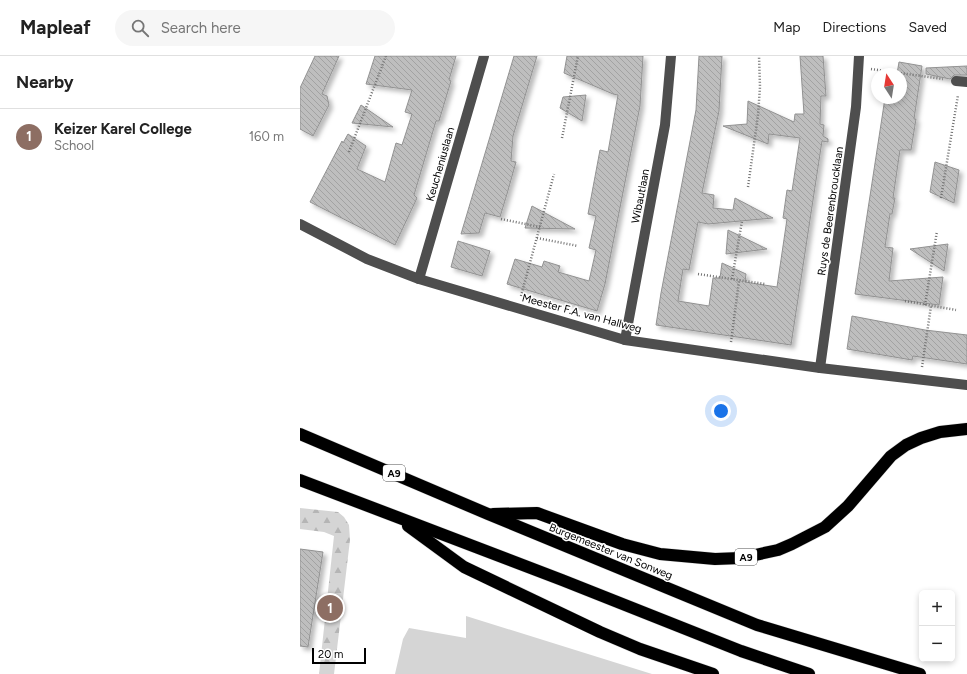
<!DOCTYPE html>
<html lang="en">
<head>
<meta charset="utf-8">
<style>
	:root { --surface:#fff; --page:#f6f6f6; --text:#222; --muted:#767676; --line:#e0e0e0; --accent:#000 }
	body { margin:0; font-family:Figtree,sans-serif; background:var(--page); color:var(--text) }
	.controls { position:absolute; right:12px; bottom:12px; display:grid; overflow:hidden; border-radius:6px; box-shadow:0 2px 6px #0003 }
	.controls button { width:36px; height:36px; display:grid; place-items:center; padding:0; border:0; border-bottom:1px solid var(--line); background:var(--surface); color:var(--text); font:20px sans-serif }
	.compass { position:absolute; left:571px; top:12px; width:36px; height:36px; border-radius:50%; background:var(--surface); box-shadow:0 2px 6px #0003; rotate:348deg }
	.scale { position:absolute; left:12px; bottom:10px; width:54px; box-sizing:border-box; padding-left:4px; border:2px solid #000; border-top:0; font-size:11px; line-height:14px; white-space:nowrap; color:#000; -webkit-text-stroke:3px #fff; paint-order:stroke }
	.you { position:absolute; left:421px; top:355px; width:14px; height:14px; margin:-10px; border:3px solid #fff; border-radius:50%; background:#1a73e8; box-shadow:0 0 0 6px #1a73e833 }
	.badge { display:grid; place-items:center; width:26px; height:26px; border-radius:50%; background:var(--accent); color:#fff; font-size:13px; font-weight:700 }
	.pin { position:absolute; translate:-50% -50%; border:2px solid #fff; box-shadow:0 1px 4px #0006 }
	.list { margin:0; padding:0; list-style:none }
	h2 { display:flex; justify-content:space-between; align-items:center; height:52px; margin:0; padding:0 16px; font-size:17px }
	h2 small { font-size:13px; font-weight:400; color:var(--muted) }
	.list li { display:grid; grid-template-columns:26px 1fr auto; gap:12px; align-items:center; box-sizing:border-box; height:56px; padding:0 16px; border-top:1px solid var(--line) }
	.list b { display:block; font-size:15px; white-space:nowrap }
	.list p { margin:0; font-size:13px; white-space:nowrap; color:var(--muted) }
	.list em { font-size:13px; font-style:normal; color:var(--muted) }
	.icon { flex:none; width:22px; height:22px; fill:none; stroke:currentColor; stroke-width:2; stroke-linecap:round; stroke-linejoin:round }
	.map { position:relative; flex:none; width:667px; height:618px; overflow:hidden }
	header { display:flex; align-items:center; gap:24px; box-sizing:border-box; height:56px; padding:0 20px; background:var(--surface); border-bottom:1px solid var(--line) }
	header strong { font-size:19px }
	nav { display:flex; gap:22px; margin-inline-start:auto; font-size:14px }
	.search { width:280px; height:36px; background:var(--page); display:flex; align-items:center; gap:10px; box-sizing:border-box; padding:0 14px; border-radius:22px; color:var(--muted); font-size:15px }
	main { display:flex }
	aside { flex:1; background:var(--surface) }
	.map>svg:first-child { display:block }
	.forest { fill:url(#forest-firs) }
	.garden { fill:#d5d5d5 }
	.building { fill:url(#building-back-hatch); stroke:#929292; filter:url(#shadow) }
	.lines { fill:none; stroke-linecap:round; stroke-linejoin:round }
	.highway-casing { stroke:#dbdbdb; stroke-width:13 }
	.path { stroke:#707070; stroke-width:2.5; stroke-dasharray:1 2; stroke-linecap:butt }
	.minor { stroke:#4e4e4e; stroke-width:10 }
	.highway { stroke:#000; stroke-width:12 }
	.labels { text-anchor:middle; stroke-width:3; stroke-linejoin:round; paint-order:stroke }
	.shield { fill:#fff; stroke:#4c4c4c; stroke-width:1 }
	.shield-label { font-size:10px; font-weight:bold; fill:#000 }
	.street-label { font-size:11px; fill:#000; stroke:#fff }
</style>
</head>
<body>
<header>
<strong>Mapleaf</strong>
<div class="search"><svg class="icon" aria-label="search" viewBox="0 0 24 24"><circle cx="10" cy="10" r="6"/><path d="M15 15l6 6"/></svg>Search here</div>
<nav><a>Map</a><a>Directions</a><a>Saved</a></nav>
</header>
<main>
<aside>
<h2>Nearby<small></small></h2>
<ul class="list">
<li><span class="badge" style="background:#8d6e63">1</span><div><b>Keizer Karel College</b><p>School</p></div><em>160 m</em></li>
</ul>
</aside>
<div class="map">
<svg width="667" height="618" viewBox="0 0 667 618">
	<defs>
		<pattern id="forest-firs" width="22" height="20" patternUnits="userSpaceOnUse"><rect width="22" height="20" fill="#d5d5d5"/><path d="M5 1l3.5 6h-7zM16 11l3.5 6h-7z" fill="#b5b5b5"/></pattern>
		<pattern id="building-back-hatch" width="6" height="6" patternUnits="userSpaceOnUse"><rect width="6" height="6" fill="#bebebe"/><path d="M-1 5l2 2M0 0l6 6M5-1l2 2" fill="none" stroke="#a2a2a2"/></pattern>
		<filter id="shadow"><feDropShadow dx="3.5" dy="3.5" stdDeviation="2" flood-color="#0004"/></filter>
	</defs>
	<rect width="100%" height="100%" fill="#fff"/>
	<polygon class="forest" points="0,452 38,456 44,461 49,469 50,484 34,618 19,618 34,480 24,476 0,473"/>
	<polygon class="garden" points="166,560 352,618 95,618 103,583 109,572 166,582"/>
	<g class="building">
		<polygon points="15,0 39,0 22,38 27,40 29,49 13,80 0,73 0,32"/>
		<polygon points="75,0 156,0 149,24 151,25 139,65 136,65 114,139 117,142 95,189 10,146 42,85 43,87 48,78 66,90 57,113 85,126 96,87 102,89 112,58 105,56 112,34 66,28"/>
		<polygon points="214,0 237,0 213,80 211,105 216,106 207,138 200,161 185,157 179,177 161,178"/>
		<polygon points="267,0 343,0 340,50 305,228 297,255 207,228 215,203 242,211 244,205 260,210 258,216 289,225 296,194 289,192 296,160 288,158 300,94 308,96 318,39 313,38 264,17"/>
		<polygon points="399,0 422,0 419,55 402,137 414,139 413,152 433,154 435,142 473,162 408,168 398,166 389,214 383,213 378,245 409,250 413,222 420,222 422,207 446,218 445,226 477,231 487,163 483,162 487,134 492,135 500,82 469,78 468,88 423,70 447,68 448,45 494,66 495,58 504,58 500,0 523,0 526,40 521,40 520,68 524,69 523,80 528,83 528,86 522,85 491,289 356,269 361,237 396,54"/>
		<polygon points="599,6 622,10 614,63 616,63 611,94 600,94 593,142 595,142 592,158 590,158 585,191 593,192 589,225 643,221 639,249 555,238 585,42 601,42 601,18 597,18"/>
		<polygon points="667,10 667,19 654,19 650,23 626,18 626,12"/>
		<polygon points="286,39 282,65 260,52 263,41"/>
		<polygon points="61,49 93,71 52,67"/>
		<polygon points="635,106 659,114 654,147 630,136"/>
		<polygon points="232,150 275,173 225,172"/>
		<polygon points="428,174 467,193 426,198"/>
		<polygon points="158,185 190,195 182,220 151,211"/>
		<polygon points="648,188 644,215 610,193"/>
		<polygon points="552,260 625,274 667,279 667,308 613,300 612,304 547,293"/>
		<polygon points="0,493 23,496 8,591 0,590"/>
	</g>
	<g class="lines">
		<defs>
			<g id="highway">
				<polyline points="0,378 188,458 457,569 620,618"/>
				<polyline points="0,424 262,524 441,595 509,618"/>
				<polyline points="193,458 237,457 322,488 360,498 415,503 441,502 478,494 492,488 525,471 548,450 591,400 606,389 621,382 640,376 667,373"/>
				<polyline points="108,470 164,511 300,576 340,593 413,618"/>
			</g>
		</defs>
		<use href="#highway" class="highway-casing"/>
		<g class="path">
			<polyline points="571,13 643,23"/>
			<polyline points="262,82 278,0"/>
			<polyline points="49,96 86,0"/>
			<polyline points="448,131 458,59 460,31 459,0"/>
			<polyline points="641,142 658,39"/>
			<polyline points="201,163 240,171"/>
			<polyline points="237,182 278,190"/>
			<polyline points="398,218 465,228"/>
			<polyline points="432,223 442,165"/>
			<polyline points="221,240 254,118"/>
			<polyline points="605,245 656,254"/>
			<polyline points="625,249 637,175"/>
			<polyline points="431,286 439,225"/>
			<polyline points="622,311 631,250"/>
		</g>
		<g class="minor">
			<polyline points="656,25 667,26"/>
			<polyline points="0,168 67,203 119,223 325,284 520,312 667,329"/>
			<polyline points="119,223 184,0"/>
			<polyline points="325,284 365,69 371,0"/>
			<polyline points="520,312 556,51 559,0"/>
		</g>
		<use href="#highway" class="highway"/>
	</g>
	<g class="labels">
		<g class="shield">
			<rect x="83" y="409" width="22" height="16" rx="3"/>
			<rect x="435" y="493" width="22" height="16" rx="3"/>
		</g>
		<g class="shield-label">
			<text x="94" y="421">A9</text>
			<text x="446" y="505">A9</text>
		</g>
		<g class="street-label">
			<text transform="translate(140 108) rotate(-74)" y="4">Keucheniuslaan</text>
			<text transform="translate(340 140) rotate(-79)" y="4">Wibautlaan</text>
			<text transform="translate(530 155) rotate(-82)" y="4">Ruys de Beerenbroucklaan</text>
			<text transform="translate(282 257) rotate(15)" y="4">Meester F.A. van Hallweg</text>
			<text transform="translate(311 495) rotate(22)" y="4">Burgemeester van Sonweg</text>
		</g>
	</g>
</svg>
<div class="controls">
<button>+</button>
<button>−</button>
</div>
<svg class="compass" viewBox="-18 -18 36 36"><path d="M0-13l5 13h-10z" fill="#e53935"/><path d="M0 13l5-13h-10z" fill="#767676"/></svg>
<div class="scale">20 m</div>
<div class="you"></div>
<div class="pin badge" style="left:30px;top:552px;background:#8d6e63">1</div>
</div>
</main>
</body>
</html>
